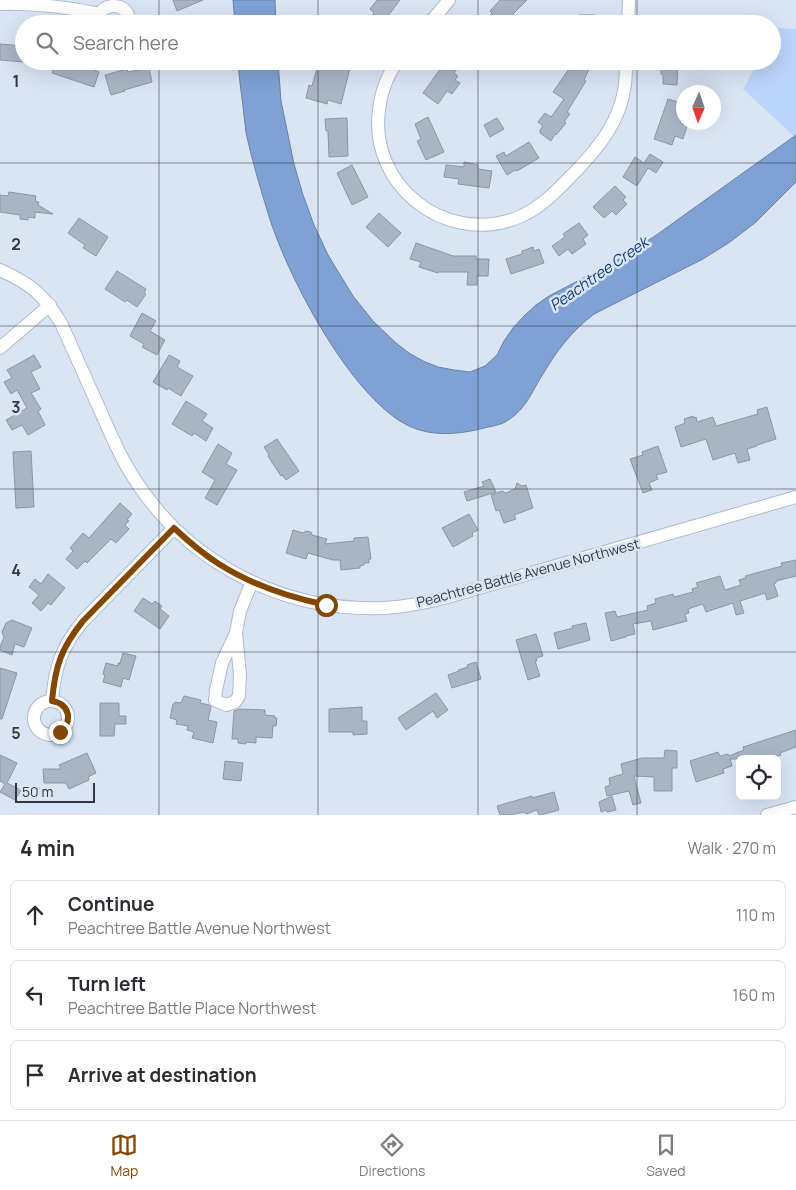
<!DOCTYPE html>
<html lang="en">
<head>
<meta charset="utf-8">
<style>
	:root { --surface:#fff; --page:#f2f2f3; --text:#2b2b33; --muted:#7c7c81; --line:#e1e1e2; --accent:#844703 }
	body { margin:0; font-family:Manrope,sans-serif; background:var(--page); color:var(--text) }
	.controls { position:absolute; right:15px; bottom:15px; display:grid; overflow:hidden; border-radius:8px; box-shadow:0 5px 20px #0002 }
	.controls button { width:45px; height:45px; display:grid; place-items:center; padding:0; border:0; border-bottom:1px solid var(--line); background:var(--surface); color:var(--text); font:25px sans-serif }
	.compass { position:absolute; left:676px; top:85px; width:45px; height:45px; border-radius:50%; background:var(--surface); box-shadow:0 5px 20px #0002; rotate:182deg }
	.scale { position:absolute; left:15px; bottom:12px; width:80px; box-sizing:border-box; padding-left:5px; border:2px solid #33373e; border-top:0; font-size:14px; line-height:18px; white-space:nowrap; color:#33373e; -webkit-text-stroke:4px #d9e4f5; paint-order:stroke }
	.stop { position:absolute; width:15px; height:15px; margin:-11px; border:4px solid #844703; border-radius:50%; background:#fff }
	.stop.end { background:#844703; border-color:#fff; box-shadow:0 1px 5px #0008 }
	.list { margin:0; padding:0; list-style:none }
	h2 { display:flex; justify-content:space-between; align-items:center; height:65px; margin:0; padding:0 20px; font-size:21px }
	h2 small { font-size:16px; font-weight:400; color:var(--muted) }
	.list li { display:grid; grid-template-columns:32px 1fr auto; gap:15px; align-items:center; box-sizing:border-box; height:70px; margin:0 10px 10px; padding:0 10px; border:1px solid var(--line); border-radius:8px }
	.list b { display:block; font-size:19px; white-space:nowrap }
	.list p { margin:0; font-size:16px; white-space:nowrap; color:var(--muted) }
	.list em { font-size:16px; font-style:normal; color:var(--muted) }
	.icon { flex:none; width:28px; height:28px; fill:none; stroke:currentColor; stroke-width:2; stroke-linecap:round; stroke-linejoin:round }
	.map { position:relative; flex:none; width:796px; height:815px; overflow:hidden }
	.search { position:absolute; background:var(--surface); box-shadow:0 5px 20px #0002; left:15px; right:15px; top:15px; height:55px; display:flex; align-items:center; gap:12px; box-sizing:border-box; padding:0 18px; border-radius:28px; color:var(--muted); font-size:19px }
	.sheet { height:305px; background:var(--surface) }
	nav { display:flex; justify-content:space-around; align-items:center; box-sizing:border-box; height:70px; border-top:1px solid var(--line); background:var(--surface); font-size:14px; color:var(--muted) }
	nav a { display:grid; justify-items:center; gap:2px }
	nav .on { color:var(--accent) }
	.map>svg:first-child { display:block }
	.green { fill:#bbd4f9 }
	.water { fill:#7fa1d3; stroke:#6881a6 }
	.building { fill:#a9b4c5; stroke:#8b96a5 }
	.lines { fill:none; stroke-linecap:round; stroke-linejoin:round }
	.minor-casing { stroke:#afbbcb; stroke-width:14 }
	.minor { stroke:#fff; stroke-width:12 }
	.route { stroke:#844703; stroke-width:6 }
	.grid { fill:none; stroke:#33373e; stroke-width:1; stroke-opacity:0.55 }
	.labels { text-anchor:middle; stroke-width:5; stroke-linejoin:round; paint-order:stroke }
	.street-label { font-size:14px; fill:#33373e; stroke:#d9e4f5 }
	.water-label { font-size:15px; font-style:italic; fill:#0d3974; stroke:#d9e4f5 }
	.grid-label { font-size:16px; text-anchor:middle; font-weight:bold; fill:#33373e; stroke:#d9e4f5; stroke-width:5; stroke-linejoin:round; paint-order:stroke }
</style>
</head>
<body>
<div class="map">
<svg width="796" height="815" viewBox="0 0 796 815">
	<rect width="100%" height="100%" fill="#d9e4f5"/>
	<polygon class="green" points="779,28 796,29 796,138 743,89 759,61 772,61 772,39"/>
	<g class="water">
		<polygon points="233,0 275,0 276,24 235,24"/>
		<path d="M 238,61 L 278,61 L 281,101 L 294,164 L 303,195 L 314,225 L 328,255 L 353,296 L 373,321 L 396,343 L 409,353 L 423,361 L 438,367 L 454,370 L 470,372 L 485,366 L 497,355 L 504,341 L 513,328 L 524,316 L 536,305 L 549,296 L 614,262 L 655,236 L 796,135 L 796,182 L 756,222 L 730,242 L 703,259 L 594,314 C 572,331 557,350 543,374 C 530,394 526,411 503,423 C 499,425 493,426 488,427 C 462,434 433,438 407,425 C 350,396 286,274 268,213 C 260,187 252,160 246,133 C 245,124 244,115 243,106 C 241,91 239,76 238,61 Z"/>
	</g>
	<g class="building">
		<polygon points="173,0 203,0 177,11"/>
		<polygon points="377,0 400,0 382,24 364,24 374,13 370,9"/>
		<polygon points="500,0 527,0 513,14 515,16 509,24 483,24 492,13 490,11"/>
		<polygon points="579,15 595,15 595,24 580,24"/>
		<polygon points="0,44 24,46 24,62 0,60"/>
		<polygon points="56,61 80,61 91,65 90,68 99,72 94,87 52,73"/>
		<polygon points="319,61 327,61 350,68 341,104 328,100 327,104 306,98 309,85 312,86"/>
		<polygon points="449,61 463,61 454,73 458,76 455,80 460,83 452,94 447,91 438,104 423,93 443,65 445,67"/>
		<polygon points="578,61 581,61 590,67 584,80 586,81 567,112 570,114 564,122 566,123 556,135 555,134 551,141 540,133 540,130 543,126 538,122 545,113 551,117 564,99 553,92 571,66 574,67"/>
		<polygon points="661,61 678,61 677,85 663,84 663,74 661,74"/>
		<polygon points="149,68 152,82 124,90 125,91 111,95 105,75 127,69 128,72"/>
		<polygon points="668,99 684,104 684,113 680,123 687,126 683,139 675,136 672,145 654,139"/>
		<polygon points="428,117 444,152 426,160 417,141 421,139 415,124"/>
		<polygon points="347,118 348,156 329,157 328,131 326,131 325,119"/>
		<polygon points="497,118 504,129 490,137 484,125"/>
		<polygon points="529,142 539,158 517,171 515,170 507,175 496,156 504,152 506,156"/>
		<polygon points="650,154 663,162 656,173 648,168 637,186 623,177 635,157 644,163"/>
		<polygon points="464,162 478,165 478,169 492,171 489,188 458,184 459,179 444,177 446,165 464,167"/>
		<polygon points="352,165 368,197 352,205 337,173"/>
		<polygon points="615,186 626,197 623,200 627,204 616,215 612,211 604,218 593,207"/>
		<polygon points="9,192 36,196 35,201 39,202 38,205 53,214 35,212 35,218 28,217 28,220 20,219 20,215 0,212 0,195 8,196"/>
		<polygon points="379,213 401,233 388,247 366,227"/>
		<polygon points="79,218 108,237 96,256 83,248 85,245 68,233"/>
		<polygon points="579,223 588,235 583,239 586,244 572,254 568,249 559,256 552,246 565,237 563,234"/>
		<polygon points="416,243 453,256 476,256 476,259 489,259 488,276 477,276 477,285 467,285 468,272 438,272 438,273 419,267 421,262 410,259"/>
		<polygon points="533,247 534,251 539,249 544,263 511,274 506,259 522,254 522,251"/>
		<polygon points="117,271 146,289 144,293 146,294 137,307 127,300 125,302 105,289"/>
		<polygon points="142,313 156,321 150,331 165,340 157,355 142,347 144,344 130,336"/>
		<polygon points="34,355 41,367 31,372 40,389 31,393 41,409 38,411 45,425 28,435 22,425 12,430 6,420 27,408 17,390 11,394 4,382 12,378 7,370"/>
		<polygon points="169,355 180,361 177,367 193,376 181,396 168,388 167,390 153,382"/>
		<polygon points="186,401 207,414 202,421 213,428 206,441 194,433 192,436 172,424"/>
		<polygon points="767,407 776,439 757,445 757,446 747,449 750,460 738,463 735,453 713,460 706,439 681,447 675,427 685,423 684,419 693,416 693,418 696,417 697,422 713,417 716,426 758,414 757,410"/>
		<polygon points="277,439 299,471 286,480 282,475 281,476 268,456 269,455 264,447"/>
		<polygon points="218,444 232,453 226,464 237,470 217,505 205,498 215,480 202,472"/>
		<polygon points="658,446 667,472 656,475 658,479 649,483 652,490 643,493 630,459 643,455 642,452"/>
		<polygon points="31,451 34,507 16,508 13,452"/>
		<polygon points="490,479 496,492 467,501 464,492 484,486 482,482"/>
		<polygon points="517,483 522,486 526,485 533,508 514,515 516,519 504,523 499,510 496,511 491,495 502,491 506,493 515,489"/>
		<polygon points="120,503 132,514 127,520 129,521 125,525 129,529 116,543 111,539 87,563 85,561 77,569 66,559 73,551 70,548 83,533 89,538"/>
		<polygon points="469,514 478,530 472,533 473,536 453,547 442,528"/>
		<polygon points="293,530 303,533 306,531 311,532 312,535 327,539 325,544 354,541 354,538 368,537 371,559 369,559 369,563 364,563 364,565 360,566 360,568 341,570 340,560 333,560 308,553 306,559 286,553"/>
		<polygon points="796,560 796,576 776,581 776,583 774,584 778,596 767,600 765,593 740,601 744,613 736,615 733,603 706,612 703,604 688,609 689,613 685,614 687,621 653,630 651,621 633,624 635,634 626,636 626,637 611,641 605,613 615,611 617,617 648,610 647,606 656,603 655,599 673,594 674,597 693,592 692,589 698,587 696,583 720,576 725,590 741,585 739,580 746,578 745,576 782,566 781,563"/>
		<polygon points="48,574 65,588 51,605 48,603 41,611 32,603 39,595 29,587 35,579 41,584"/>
		<polygon points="143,598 152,604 155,601 162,606 160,609 169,616 160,629 134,611"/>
		<polygon points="12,620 32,628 24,647 15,644 12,655 0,650 0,647 4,637 2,632 6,623"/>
		<polygon points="586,623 590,640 558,649 554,633 573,628 572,626"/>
		<polygon points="536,634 543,656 536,658 537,661 535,661 540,676 528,680 516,640"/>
		<polygon points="123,653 136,656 129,680 123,678 121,687 103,682 105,675 103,674 106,663 118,666 118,663 120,663"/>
		<polygon points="476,662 481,679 452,688 448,675 459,671 458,670 468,667 467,665"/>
		<polygon points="0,668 17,673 2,719 0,719"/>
		<polygon points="436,693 448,710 437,718 433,711 406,730 398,718"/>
		<polygon points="184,696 201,700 200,703 209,705 211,707 208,720 217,722 213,743 192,738 194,732 187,730 188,726 176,724 177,720 170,718 173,704 174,704 175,702 181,703"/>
		<polygon points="100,703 119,703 119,716 126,716 126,724 115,724 114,736 100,736"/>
		<polygon points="362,707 362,721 367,721 367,734 353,735 353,732 329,732 329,709"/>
		<polygon points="239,709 265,710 265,715 275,716 274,718 277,718 276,726 273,726 272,738 256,737 256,743 246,742 246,744 238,743 238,739 232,739 234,711"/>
		<polygon points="796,730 796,747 780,753 781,755 769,759 767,759 766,755 755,759 730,759 732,766 723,769 724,773 696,782 690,761 718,752 720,756 728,754 729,756 744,750 743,747"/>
		<polygon points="665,750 677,751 677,768 672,768 672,791 654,791 654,777 634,776 641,803 633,805 629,791 607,796 605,787 610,785 609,778 623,774 621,764 642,758 664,758"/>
		<polygon points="87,753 96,773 88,777 89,780 69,789 66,783 44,783 43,769 61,769 59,765"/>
		<polygon points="0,755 17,763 7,783 21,790 15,800 0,792 5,784 0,781"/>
		<polygon points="225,761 243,763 241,781 223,779"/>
		<polygon points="554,792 559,810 540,815 539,815 537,810 526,814 525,812 509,815 500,815 497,806 532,796 532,798"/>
		<polygon points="612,796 616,810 607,812 606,810 601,812 599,802"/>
	</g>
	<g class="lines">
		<defs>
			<g id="minor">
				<path d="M 0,4 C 34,3 67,7 100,14"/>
				<path d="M 100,24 C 93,0 134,0 128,24"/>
				<polyline points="429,24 449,0"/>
				<polyline points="628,24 629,0"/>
				<path d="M 398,61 C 387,75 381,93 379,110 C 369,184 443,244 514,219 C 540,210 557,190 576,171 C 600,146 621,120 625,84 C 626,76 626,69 626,61"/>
				<path d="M 0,270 C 31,284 43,294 61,323 C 74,352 87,381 100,410 C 108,428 116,447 126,465 C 179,558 276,612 384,608 C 404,607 424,603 444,598 L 796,497"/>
				<polyline points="0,348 50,305"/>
				<polyline points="236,633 222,663 216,690 215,700 226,705 235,702 239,696 240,675 236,633 240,611 252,582"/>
				<path d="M 52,701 C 55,667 61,648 83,621 L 174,528"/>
				<circle cx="51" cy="718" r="17"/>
				<polyline points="767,815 796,807"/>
			</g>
		</defs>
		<use href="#minor" class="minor-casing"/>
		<use href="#minor" class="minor"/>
	</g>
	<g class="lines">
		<path class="route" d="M 60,732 C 73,721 70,704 52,701 C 55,667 61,648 83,621 L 174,528 C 188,541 203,554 219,564 C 252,585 288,597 326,605"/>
	</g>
	<path class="grid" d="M 159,0 L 159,24M 318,0 L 318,24M 478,0 L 478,24M 637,0 L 637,24M 159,61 L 159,815M 318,61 L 318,815M 478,61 L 478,815M 637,61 L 637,815M 0,163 L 796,163M 0,326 L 796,326M 0,489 L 796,489M 0,652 L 796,652"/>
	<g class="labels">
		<g class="street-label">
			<text transform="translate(528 573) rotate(-15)" y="5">Peachtree Battle Avenue Northwest</text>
		</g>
		<g class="water-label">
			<text transform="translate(599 274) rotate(-35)" y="5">Peachtree Creek</text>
		</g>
	</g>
	<g class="grid-label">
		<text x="16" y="87">1</text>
		<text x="16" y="250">2</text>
		<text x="16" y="413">3</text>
		<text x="16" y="576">4</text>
		<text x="16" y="739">5</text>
	</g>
</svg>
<div class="controls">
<button><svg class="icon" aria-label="locate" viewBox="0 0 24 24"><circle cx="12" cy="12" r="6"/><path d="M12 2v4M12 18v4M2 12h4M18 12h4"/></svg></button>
</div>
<svg class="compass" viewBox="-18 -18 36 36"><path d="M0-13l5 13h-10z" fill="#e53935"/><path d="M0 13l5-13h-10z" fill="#7c7c81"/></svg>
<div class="scale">50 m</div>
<div class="stop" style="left:326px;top:605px"></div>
<div class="stop end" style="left:60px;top:732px"></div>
<div class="search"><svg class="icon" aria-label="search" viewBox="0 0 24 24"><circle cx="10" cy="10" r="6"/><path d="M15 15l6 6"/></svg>Search here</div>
</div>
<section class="sheet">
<h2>4 min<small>Walk · 270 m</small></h2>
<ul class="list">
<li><svg class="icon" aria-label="ahead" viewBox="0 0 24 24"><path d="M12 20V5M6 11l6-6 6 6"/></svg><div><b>Continue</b><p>Peachtree Battle Avenue Northwest</p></div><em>110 m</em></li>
<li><svg class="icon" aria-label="left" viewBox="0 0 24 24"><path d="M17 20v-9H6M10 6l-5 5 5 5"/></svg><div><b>Turn left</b><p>Peachtree Battle Place Northwest</p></div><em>160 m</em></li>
<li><svg class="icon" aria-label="arrive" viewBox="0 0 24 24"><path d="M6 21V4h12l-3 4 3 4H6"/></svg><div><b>Arrive at destination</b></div></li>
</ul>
</section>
<nav>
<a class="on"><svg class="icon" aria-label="map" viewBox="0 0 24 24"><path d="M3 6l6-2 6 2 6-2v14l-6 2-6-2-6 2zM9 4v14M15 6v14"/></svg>Map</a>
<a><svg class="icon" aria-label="directions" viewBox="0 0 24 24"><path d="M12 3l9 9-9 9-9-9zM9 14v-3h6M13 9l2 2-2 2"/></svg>Directions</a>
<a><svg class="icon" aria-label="saved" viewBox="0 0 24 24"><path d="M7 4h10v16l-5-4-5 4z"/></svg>Saved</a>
</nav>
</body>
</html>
